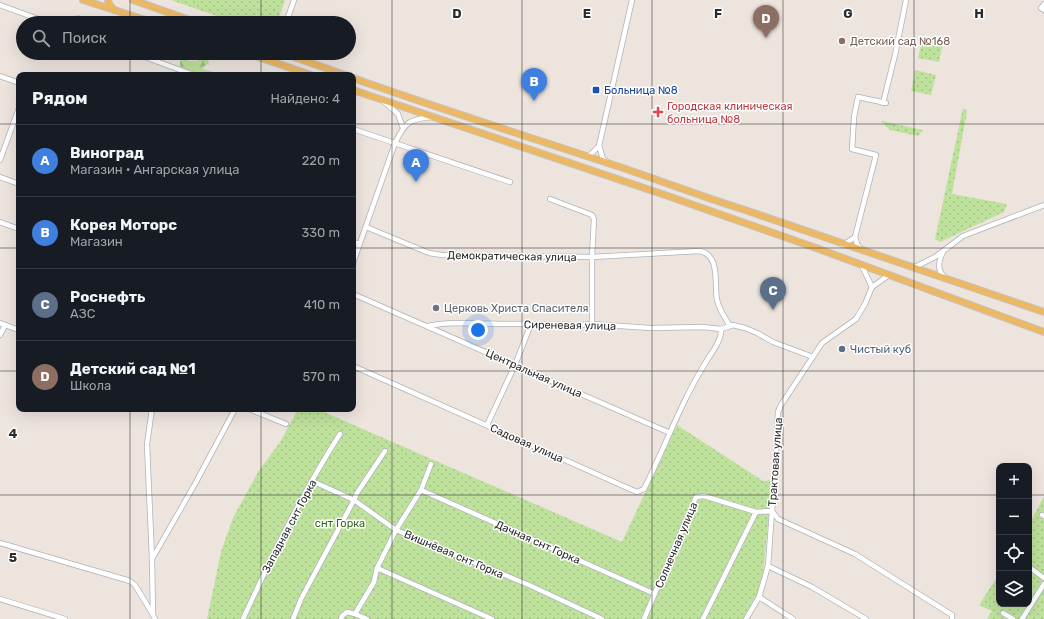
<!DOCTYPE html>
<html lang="ru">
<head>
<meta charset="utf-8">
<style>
	:root { --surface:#171b24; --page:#20242c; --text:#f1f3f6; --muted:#9ea1a6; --line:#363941; --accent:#db2777 }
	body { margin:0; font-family:Rubik,sans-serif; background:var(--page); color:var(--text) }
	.controls { position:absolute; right:12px; bottom:12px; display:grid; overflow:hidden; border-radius:8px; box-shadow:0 4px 16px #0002 }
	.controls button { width:36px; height:36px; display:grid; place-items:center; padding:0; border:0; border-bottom:1px solid var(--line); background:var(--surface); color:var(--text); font:20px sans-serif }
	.you { position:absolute; left:478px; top:330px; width:14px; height:14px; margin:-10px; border:3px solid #fff; border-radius:50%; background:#1a73e8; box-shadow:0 0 0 6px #1a73e833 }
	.badge { display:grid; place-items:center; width:26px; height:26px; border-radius:50%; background:var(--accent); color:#fff; font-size:13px; font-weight:700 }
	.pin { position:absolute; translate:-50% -33px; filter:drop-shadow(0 1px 2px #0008) }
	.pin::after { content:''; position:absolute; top:21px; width:14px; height:12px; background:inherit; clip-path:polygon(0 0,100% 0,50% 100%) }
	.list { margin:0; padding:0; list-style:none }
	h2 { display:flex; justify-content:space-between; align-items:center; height:52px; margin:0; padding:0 16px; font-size:17px }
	h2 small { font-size:13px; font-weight:400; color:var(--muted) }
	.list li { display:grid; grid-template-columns:26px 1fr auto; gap:12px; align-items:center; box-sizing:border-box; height:72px; padding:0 16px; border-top:1px solid var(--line) }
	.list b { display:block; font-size:15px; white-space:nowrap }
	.list p { margin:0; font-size:13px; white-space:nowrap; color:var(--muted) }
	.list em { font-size:13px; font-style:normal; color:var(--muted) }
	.icon { flex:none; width:22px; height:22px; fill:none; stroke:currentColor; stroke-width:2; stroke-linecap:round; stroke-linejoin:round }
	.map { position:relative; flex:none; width:1044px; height:619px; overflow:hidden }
	.search { position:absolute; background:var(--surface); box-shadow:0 4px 16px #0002; left:16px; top:16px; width:340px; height:44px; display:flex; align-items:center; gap:10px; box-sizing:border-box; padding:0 14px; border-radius:22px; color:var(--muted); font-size:15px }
	.panel { position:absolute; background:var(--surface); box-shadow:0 4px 16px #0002; left:16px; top:72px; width:340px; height:340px; border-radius:8px }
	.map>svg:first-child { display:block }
	.forest { fill:url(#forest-firs) }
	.park { fill:url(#park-dots) }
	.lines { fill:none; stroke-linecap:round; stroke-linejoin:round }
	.minor-casing { stroke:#aeb3bb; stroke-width:6 }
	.major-casing { stroke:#c4c4c4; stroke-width:8 }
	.minor { stroke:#fff; stroke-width:4.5 }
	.major { stroke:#edb863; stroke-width:6 }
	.grid { fill:none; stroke:#2b2b2b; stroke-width:1; stroke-opacity:0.55 }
	.education-dot { fill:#8d6e63; stroke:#fff; stroke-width:1.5 }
	.transit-dot { fill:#1a4fb4; stroke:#fff; stroke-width:1.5 }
	.health-dot { fill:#e0444e; stroke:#fff; stroke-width:1.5 }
	.worship-dot { fill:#6b7280; stroke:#fff; stroke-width:1.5 }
	.service-dot { fill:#5c6f8a; stroke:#fff; stroke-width:1.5 }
	.labels { text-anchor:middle; stroke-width:3; stroke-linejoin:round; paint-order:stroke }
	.education-label { font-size:11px; fill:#785e54; stroke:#fff; text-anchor:start }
	.transit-label { font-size:11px; fill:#164399; stroke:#fff; text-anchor:start }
	.health-label { font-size:11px; fill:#be3a42; stroke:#fff; text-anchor:start }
	.street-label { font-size:11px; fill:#2b2b2b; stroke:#fff }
	.worship-label { font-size:11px; fill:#5b616d; stroke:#fff; text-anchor:start }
	.service-label { font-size:11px; fill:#4e5e75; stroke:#fff; text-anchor:start }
	.park-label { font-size:11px; fill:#37671c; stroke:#fff }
	.grid-label { font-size:13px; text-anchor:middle; font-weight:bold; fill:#2b2b2b; stroke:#fff; stroke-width:3; stroke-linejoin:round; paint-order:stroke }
</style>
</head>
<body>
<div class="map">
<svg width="1044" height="619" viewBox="0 0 1044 619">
	<defs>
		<pattern id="forest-firs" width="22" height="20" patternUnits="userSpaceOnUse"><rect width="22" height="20" fill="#bee19c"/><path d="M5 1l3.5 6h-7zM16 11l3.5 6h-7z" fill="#a3c187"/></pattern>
		<pattern id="park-dots" width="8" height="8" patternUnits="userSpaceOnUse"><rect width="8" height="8" fill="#bee19c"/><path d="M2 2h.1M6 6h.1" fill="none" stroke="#a3c187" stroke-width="1.8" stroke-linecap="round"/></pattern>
	</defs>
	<rect width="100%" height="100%" fill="#ede4de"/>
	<g class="forest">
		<polygon points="79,15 89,20 90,23 71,23 74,16"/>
		<polygon points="175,53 183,53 188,61 197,61 198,57 200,56 208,59 209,63 203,67 203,69 213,72 214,75 203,75 181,68 180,65 180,56 178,56"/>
	</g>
	<g class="park">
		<polygon points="171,0 285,0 277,23 237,23"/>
		<polygon points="923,38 943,42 939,62 918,58"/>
		<polygon points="915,70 936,75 931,95 911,91"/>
		<polygon points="963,108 967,111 952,194 1007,204 1004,212 940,242 935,239"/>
		<polygon points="881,121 923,130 918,136 890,130"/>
		<polygon points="298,409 317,409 622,542 677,425 763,481 772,480 761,596 750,619 207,619 221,552 233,518 258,472 280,442"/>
		<polygon points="1044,496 1044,619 987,619 992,611 979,605 999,574 999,604 1029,604 1029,525"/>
	</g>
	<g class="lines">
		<defs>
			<g id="minor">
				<polyline points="1044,4 1041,8 1044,10"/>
				<polyline points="0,5 49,23"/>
				<polyline points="286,23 294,0"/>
				<polyline points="134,53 194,75"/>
				<polyline points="0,76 19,83"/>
				<polyline points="383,101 398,114 403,128"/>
				<polyline points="883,103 895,55 906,0"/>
				<polyline points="353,129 510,182"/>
				<polyline points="599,146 603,159 607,162"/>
				<polyline points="586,156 591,154 599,146 632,0"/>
				<polyline points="0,160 19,108"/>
				<polyline points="0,177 19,184"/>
				<path d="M 550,199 L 592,215 L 594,219 L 592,257 L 699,251 C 721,254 714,285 717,300 C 719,309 725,318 730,326"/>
				<polyline points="0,222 19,229"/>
				<polyline points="366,227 429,253 442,255 592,257 592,324"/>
				<polyline points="855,237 857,244 861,250"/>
				<polyline points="353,242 359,244"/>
				<polyline points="843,245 855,237 876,155 852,149 854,117 858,97 886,103"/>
				<path d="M 943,252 C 938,262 937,270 945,278"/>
				<path d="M 353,263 L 395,143 C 405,123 408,119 432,117"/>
				<polyline points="862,266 872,287"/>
				<polyline points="913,268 935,257 963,236 1044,205"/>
				<polyline points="872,287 889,275"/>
				<polyline points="353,294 670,433"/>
				<polyline points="0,323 19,330"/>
				<polyline points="721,329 733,325 745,328 757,333 773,342 813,357"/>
				<polyline points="0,335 5,325"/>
				<path d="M 353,366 L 630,489 L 637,492 L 644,489 C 665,447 681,402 706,362 C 712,352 722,340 721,329 L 702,327 L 650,328 L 592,324 L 581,325 L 454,323 L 440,324 L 427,326"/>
				<polyline points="152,409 147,444 152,559 153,615 155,619"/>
				<polyline points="249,409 286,424"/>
				<polyline points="487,425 515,365 531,324"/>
				<polyline points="312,481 354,500 396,530 529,585 602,619"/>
				<polyline points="421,490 655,594"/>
				<polyline points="772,511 778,519 855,554 952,615 952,619"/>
				<polyline points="1042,515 1044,516"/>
				<polyline points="0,543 130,581 135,585 152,613"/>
				<polyline points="152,559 195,484 235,409"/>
				<polyline points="768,566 812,587 866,619"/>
				<polyline points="1029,567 1044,578"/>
				<polyline points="377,568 492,619"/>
				<polyline points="759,597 793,619"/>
				<polyline points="0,599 65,619"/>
				<polyline points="1003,613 1013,619"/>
				<polyline points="355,614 367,619"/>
				<path d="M 243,619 C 272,556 302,493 340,434"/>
				<polyline points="293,619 301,599 354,500 357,493 385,451"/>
				<polyline points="341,619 342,616 347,612 355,614 374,582 377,568 396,530 421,490 431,464"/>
				<polyline points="644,619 696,497 704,496 756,512 772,511"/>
				<polyline points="703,619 756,512"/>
				<polyline points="746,619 759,597 768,566 772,511 775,477 778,412 781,405 822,343 856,319 865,304 872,287"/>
				<polyline points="1022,619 1044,584"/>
			</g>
			<g id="major">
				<polyline points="83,0 155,23"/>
				<polyline points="108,0 109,4 114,10"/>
				<polyline points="133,0 198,23"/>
				<polyline points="247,53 311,75"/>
				<polyline points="283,53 345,75"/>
				<path d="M 353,78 C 440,109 529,137 617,166 C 659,180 700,196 742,209 L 1044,312"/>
				<polyline points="353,90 665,195 816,248 1044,332"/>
			</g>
		</defs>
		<use href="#minor" class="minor-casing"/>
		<use href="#major" class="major-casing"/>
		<use href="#minor" class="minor"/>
		<use href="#major" class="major"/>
	</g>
	<path class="grid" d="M 130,0 L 130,23M 261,0 L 261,23M 392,0 L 392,619M 522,0 L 522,619M 652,0 L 652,619M 783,0 L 783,619M 914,0 L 914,619M 130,53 L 130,75M 261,53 L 261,75M 0,124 L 19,124M 353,124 L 1044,124M 0,248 L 19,248M 353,248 L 1044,248M 0,371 L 19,371M 353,371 L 1044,371M 130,409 L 130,619M 261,409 L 261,619M 0,495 L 999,495M 1029,495 L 1044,495"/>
	<circle class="education-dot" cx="842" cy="41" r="4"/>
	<rect class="transit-dot" x="592" y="86" width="8" height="8" rx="2"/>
	<path class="health-dot" d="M656 106h4v4h4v4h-4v4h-4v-4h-4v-4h4z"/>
	<circle class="worship-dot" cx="436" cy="308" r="4"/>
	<circle class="service-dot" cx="842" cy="349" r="4"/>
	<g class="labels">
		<g class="education-label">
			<text x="850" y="45">Детский сад №168</text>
		</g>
		<g class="transit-label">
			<text x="604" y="94">Больница №8</text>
		</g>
		<g class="health-label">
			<text x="667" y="110">Городская клиническая<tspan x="667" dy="13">больница №8</tspan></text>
		</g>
		<g class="street-label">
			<text transform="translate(512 256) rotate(1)" y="4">Демократическая улица</text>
			<text transform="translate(570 325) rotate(1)" y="4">Сиреневая улица</text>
			<text transform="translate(534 373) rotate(24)" y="4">Центральная улица</text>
			<text transform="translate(527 443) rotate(24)" y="4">Садовая улица</text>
			<text transform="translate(775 462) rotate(-86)" y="4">Трактовая улица</text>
			<text transform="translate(289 526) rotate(-62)" y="4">Западная снт Горка</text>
			<text transform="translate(538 542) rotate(24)" y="4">Дачная снт Горка</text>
			<text transform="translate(676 545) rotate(-67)" y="4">Солнечная улица</text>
			<text transform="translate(454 554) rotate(23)" y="4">Вишнёвая снт Горка</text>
		</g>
		<g class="worship-label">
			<text x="444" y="312">Церковь Христа Спасителя</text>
		</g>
		<g class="service-label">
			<text x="850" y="353">Чистый куб</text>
		</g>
		<g class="park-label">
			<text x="340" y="527">снт Горка</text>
		</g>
	</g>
	<g class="grid-label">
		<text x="457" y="18">D</text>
		<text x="587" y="18">E</text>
		<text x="718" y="18">F</text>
		<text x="848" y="18">G</text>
		<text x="979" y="18">H</text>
		<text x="13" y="438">4</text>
		<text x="13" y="562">5</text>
	</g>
</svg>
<div class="controls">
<button>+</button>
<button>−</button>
<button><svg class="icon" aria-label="locate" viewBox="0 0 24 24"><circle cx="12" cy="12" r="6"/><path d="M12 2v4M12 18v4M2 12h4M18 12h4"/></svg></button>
<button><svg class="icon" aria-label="layers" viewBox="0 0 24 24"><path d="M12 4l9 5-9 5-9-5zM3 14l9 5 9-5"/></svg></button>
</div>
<div class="you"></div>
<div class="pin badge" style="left:416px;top:182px;background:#3f7fe0">A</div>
<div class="pin badge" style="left:534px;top:101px;background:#3f7fe0">B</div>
<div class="pin badge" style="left:773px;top:310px;background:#5c6f8a">C</div>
<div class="pin badge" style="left:766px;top:38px;background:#8d6e63">D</div>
<div class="search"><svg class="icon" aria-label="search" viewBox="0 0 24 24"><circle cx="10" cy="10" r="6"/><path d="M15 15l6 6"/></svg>Поиск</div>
<section class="panel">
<h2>Рядом<small>Найдено: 4</small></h2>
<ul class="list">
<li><span class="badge" style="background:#3f7fe0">A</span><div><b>Виноград</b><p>Магазин · Ангарская улица</p></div><em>220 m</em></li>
<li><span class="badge" style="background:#3f7fe0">B</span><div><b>Корея Моторс</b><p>Магазин</p></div><em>330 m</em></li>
<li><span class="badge" style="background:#5c6f8a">C</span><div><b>Роснефть</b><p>АЗС</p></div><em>410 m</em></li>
<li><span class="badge" style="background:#8d6e63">D</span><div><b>Детский сад №1</b><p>Школа</p></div><em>570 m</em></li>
</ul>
</section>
</div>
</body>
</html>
